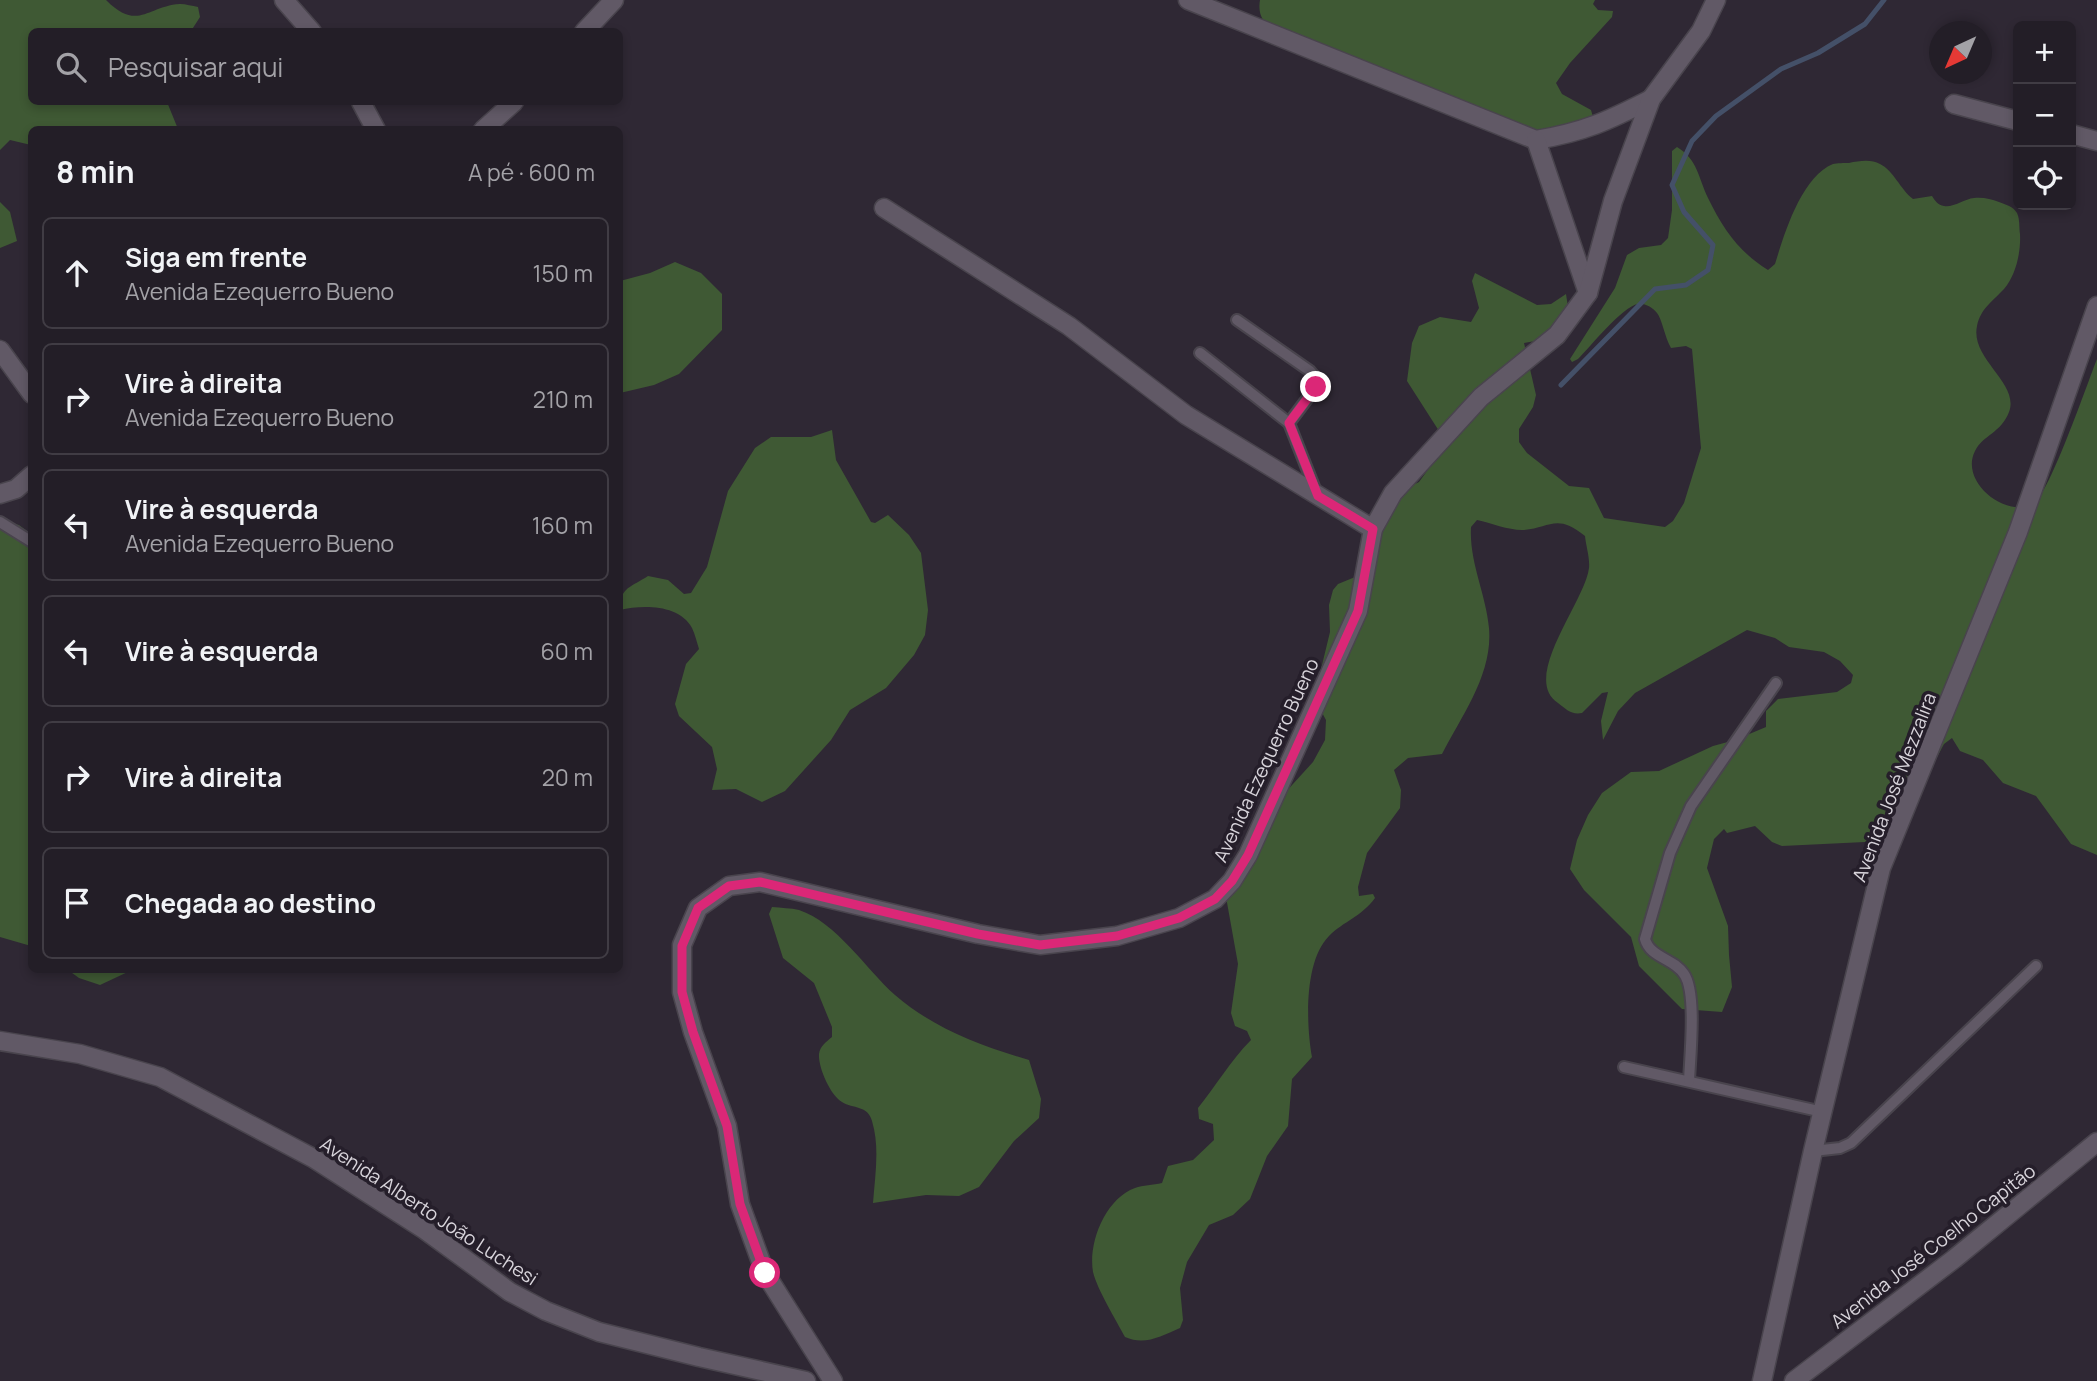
<!DOCTYPE html>
<html lang="pt">
<head>
<meta charset="utf-8">
<style>
	:root { --surface:#231e27; --page:#2b272f; --text:#f1f3f6; --muted:#a3a2a7; --line:#403c44 }
	body { margin:0; font-family:Manrope,sans-serif; background:var(--page); color:var(--text) }
	.controls { position:absolute; right:21px; top:21px; display:grid; overflow:hidden; border-radius:10px; box-shadow:0 4px 10px #0003 }
	.controls button { width:63px; height:63px; display:grid; place-items:center; padding:0; border:0; border-bottom:2px solid var(--line); background:var(--surface); color:var(--text); font:35px sans-serif }
	.compass { position:absolute; left:1929px; top:21px; width:63px; height:63px; border-radius:50%; background:var(--surface); box-shadow:0 4px 10px #0003; rotate:224deg }
	.stop { position:absolute; width:21px; height:21px; margin:-16px; border:5px solid #db2777; border-radius:50%; background:#fff }
	.stop.end { background:#db2777; border-color:#fff; box-shadow:0 2px 7px #0008 }
	.list { margin:0; padding:0; list-style:none }
	h2 { display:flex; justify-content:space-between; align-items:center; height:91px; margin:0; padding:0 28px; font-size:30px }
	h2 small { font-size:23px; font-weight:400; color:var(--muted) }
	.list li { display:grid; grid-template-columns:46px 1fr auto; gap:21px; align-items:center; box-sizing:border-box; height:112px; margin:0 14px 14px; padding:0 14px; border:2px solid var(--line); border-radius:10px }
	.list b { display:block; font-size:26px; white-space:nowrap }
	.list p { margin:0; font-size:23px; white-space:nowrap; color:var(--muted) }
	.list em { font-size:23px; font-style:normal; color:var(--muted) }
	.icon { flex:none; width:38px; height:38px; fill:none; stroke:currentColor; stroke-width:2; stroke-linecap:round; stroke-linejoin:round }
	.map { position:relative; flex:none; width:2097px; height:1381px; overflow:hidden }
	.search { position:absolute; background:var(--surface); box-shadow:0 4px 10px #0003; left:28px; top:28px; width:595px; height:77px; display:flex; align-items:center; gap:18px; box-sizing:border-box; padding:0 24px; border-radius:10px; color:var(--muted); font-size:26px }
	.panel { position:absolute; background:var(--surface); box-shadow:0 4px 10px #0003; left:28px; top:126px; width:595px; height:847px; border-radius:10px }
	.map>svg:first-child { display:block }
	.forest { fill:#3f5934 }
	.lines { fill:none; stroke-linecap:round; stroke-linejoin:round }
	.stream { stroke:#445068; stroke-width:5 }
	.lane-casing { stroke:#49444d; stroke-width:14 }
	.street-casing { stroke:#49444d; stroke-width:21 }
	.secondary-casing { stroke:#49444d; stroke-width:21 }
	.lane { stroke:#615966; stroke-width:10 }
	.street { stroke:#615966; stroke-width:18 }
	.secondary { stroke:#615966; stroke-width:18 }
	.route { stroke:#db2777; stroke-width:9 }
	.labels { text-anchor:middle; stroke-width:7; stroke-linejoin:round; paint-order:stroke }
	.street-label { font-size:19px; fill:#d8d4db; stroke:#251e2a }
</style>
</head>
<body>
<div class="map">
<svg width="2097" height="1381" viewBox="0 0 2097 1381">
	<rect width="100%" height="100%" fill="#2f2834"/>
	<g class="forest">
		<path d="M 0,0 L 106,0 C 138,32 147,6 180,4 C 186,4 192,6 198,7 L 200,17 L 191,31 L 32,32 L 32,102 L 167,102 L 178,129 L 32,130 L 31,145 L 10,140 L 0,150 Z"/>
		<path d="M 1260,0 L 1595,0 L 1593,4 L 1598,10 L 1613,11 L 1612,17 L 1570,63 L 1556,83 L 1562,94 L 1591,110 L 1593,117 L 1558,133 L 1511,131 L 1289,42 C 1273,29 1256,23 1260,0 Z"/>
		<path d="M 1677,147 C 1698,160 1698,177 1708,198 C 1723,229 1739,252 1768,270 L 1775,264 C 1784,235 1801,177 1833,164 C 1837,163 1844,163 1849,163 C 1859,161 1871,159 1880,164 C 1894,171 1900,189 1913,199 L 1932,196 C 1935,201 1938,205 1944,206 C 1953,208 1964,199 1974,198 C 1983,197 1991,199 1999,202 C 2006,205 2013,206 2017,213 C 2020,219 2019,228 2020,234 C 2021,252 2016,275 2004,289 C 1992,302 1981,308 1977,326 C 1970,359 2020,383 2009,412 C 2001,433 1983,435 1975,451 C 1959,482 2007,520 2034,503 C 2050,492 2087,384 2097,359 L 2097,855 L 2071,844 L 2036,796 L 2003,783 L 1983,760 L 1960,751 L 1952,738 L 1944,744 L 1910,808 L 1865,842 L 1782,846 L 1772,842 L 1755,826 L 1727,833 L 1724,829 L 1714,839 L 1707,868 L 1728,926 L 1729,955 L 1732,987 L 1722,1012 L 1682,1009 L 1639,966 L 1631,937 L 1584,890 L 1570,869 L 1577,840 L 1588,815 L 1602,793 L 1631,772 L 1659,771 L 1713,746 L 1735,740 L 1766,727 L 1766,711 L 1778,699 L 1837,692 L 1851,683 L 1853,675 L 1840,661 L 1824,652 L 1789,647 L 1775,638 L 1747,630 L 1635,693 L 1618,711 L 1603,740 L 1601,721 L 1608,692 L 1602,693 L 1582,713 C 1571,715 1566,709 1558,703 C 1520,678 1585,602 1589,568 C 1590,558 1586,546 1585,536 C 1556,512 1549,529 1522,530 C 1508,530 1491,523 1477,520 L 1471,527 C 1469,562 1486,594 1489,628 C 1493,674 1462,715 1442,754 L 1408,758 L 1394,770 L 1401,790 L 1400,808 L 1367,853 L 1358,887 L 1359,896 L 1373,894 L 1375,898 C 1361,917 1344,921 1329,936 C 1304,961 1306,1024 1312,1057 L 1292,1079 L 1288,1126 L 1267,1156 L 1250,1199 L 1233,1215 L 1209,1225 L 1187,1262 L 1180,1288 L 1183,1320 L 1180,1328 C 1161,1336 1145,1346 1125,1337 C 1116,1320 1097,1289 1093,1272 C 1088,1243 1105,1199 1135,1188 C 1143,1185 1153,1185 1162,1183 L 1168,1166 L 1193,1160 L 1214,1140 L 1213,1124 L 1199,1119 L 1198,1108 C 1216,1086 1230,1061 1251,1040 L 1247,1031 L 1235,1026 L 1231,1013 L 1238,964 L 1226,897 L 1282,796 L 1313,762 L 1325,740 L 1326,720 L 1314,698 L 1330,632 L 1329,605 L 1333,590 L 1338,584 L 1360,575 L 1378,502 L 1419,482 L 1437,457 L 1439,431 L 1407,381 L 1412,343 L 1419,326 L 1440,317 L 1471,322 L 1479,308 L 1472,281 L 1475,273 L 1537,305 L 1551,304 L 1566,294 L 1568,307 L 1546,339 L 1524,343 L 1536,395 L 1533,407 L 1519,429 L 1519,442 L 1527,453 L 1569,486 L 1589,488 L 1604,518 L 1665,527 L 1673,521 L 1684,503 L 1701,448 L 1692,349 L 1686,346 L 1671,348 C 1665,338 1662,319 1657,313 C 1653,308 1645,303 1638,304 C 1623,306 1590,347 1578,359 L 1572,362 L 1570,359 L 1615,288 L 1627,255 L 1639,248 L 1661,245 L 1668,238 L 1672,210 L 1672,151 Z"/>
		<polygon points="0,202 10,212 17,241 0,248"/>
		<polygon points="675,262 701,273 722,294 722,330 679,374 654,385 620,393 620,281 650,273"/>
		<path d="M 832,430 L 836,460 L 871,522 L 875,523 L 888,515 L 909,535 L 921,553 L 928,610 L 925,635 L 914,655 L 886,688 L 850,710 L 831,740 L 785,791 L 762,802 L 736,789 L 712,790 L 717,769 L 712,747 L 679,716 L 675,704 L 686,664 L 699,649 C 697,643 695,634 692,628 C 679,604 642,605 620,610 C 619,588 631,587 648,576 L 668,580 L 684,594 L 691,593 L 707,567 L 728,491 L 755,448 L 771,437 L 811,437 Z"/>
		<polygon points="0,521 19,525 31,534 31,946 0,937"/>
		<path d="M 772,907 C 781,908 791,908 799,910 C 836,922 866,969 895,995 C 933,1028 981,1046 1029,1060 L 1041,1099 L 1039,1118 L 1014,1141 L 979,1187 L 959,1196 L 926,1195 L 873,1203 C 875,1176 880,1147 872,1121 C 868,1105 853,1109 842,1102 C 830,1095 818,1067 819,1054 C 820,1046 826,1042 832,1037 L 832,1027 L 814,983 L 783,958 L 769,914 Z"/>
		<polygon points="68,970 132,970 100,985 79,978"/>
	</g>
	<g class="lines">
		<polyline class="stream" points="1561,385 1655,289 1686,285 1708,270 1713,245 1684,212 1672,185 1692,141 1716,116 1781,69 1818,53 1865,24 1884,0"/>
		<defs>
			<g id="lane">
				<polyline points="1237,320 1310,371 1317,379 1316,387 1289,423"/>
				<polyline points="1200,353 1289,423 1317,494"/>
				<polyline points="0,522 32,542"/>
				<polyline points="1624,1067 1823,1112"/>
				<path d="M 1689,1081 C 1690,1057 1697,992 1684,974 C 1674,958 1650,958 1645,939 L 1670,853 L 1691,806 L 1776,683"/>
				<polyline points="1813,1151 1840,1148 1851,1143 2036,966"/>
			</g>
			<g id="street">
				<polyline points="284,0 312,32"/>
				<path d="M 1188,0 L 1536,140 C 1584,132 1608,121 1651,99"/>
				<polyline points="584,32 614,0"/>
				<polyline points="361,102 376,130"/>
				<polyline points="1954,104 2018,121"/>
				<polyline points="483,130 514,102"/>
				<polyline points="2071,134 2097,141"/>
				<polyline points="1536,140 1588,293"/>
				<polyline points="884,208 1069,326 1186,415 1373,529"/>
				<polyline points="0,350 32,394"/>
				<polyline points="0,494 16,489 32,475"/>
				<polyline points="0,1041 80,1054 160,1077 313,1158 425,1230 510,1292 546,1311 599,1332 699,1357 806,1381"/>
				<polyline points="833,1381 765,1273 740,1204 727,1126 693,1032 682,992 682,945 698,908 729,886 760,882 978,934 1040,945 1117,936 1179,918 1215,899 1232,881 1248,855 1358,611 1373,529 1393,493 1481,397 1557,335 1588,293 1613,201 1651,99 1701,31 1716,0"/>
				<polyline points="1794,1381 1954,1259 2097,1142"/>
			</g>
			<polyline id="secondary" points="1762,1381 1813,1151 1881,868 2018,532 2097,306"/>
		</defs>
		<use href="#lane" class="lane-casing"/>
		<use href="#street" class="street-casing"/>
		<use href="#secondary" class="secondary-casing"/>
		<use href="#lane" class="lane"/>
		<use href="#street" class="street"/>
		<use href="#secondary" class="secondary"/>
	</g>
	<g class="lines">
		<polyline class="route" points="765,1273 740,1204 727,1126 693,1032 682,992 682,946 698,908 729,886 760,882 978,934 1040,945 1117,936 1179,918 1215,899 1232,881 1248,855 1358,611 1373,529 1318,496 1289,423 1316,387"/>
	</g>
	<g class="labels">
		<g class="street-label">
			<text transform="translate(1266 760) rotate(-65)" y="7">Avenida Ezequerro Bueno</text>
			<text transform="translate(1894 787) rotate(-69)" y="7">Avenida José Mezzalira</text>
			<text transform="translate(429 1211) rotate(33)" y="7">Avenida Alberto João Luchesi</text>
			<text transform="translate(1933 1246) rotate(-38)" y="7">Avenida José Coelho Capitão</text>
		</g>
	</g>
</svg>
<div class="controls">
<button>+</button>
<button>−</button>
<button><svg class="icon" aria-label="locate" viewBox="0 0 24 24"><circle cx="12" cy="12" r="6"/><path d="M12 2v4M12 18v4M2 12h4M18 12h4"/></svg></button>
</div>
<svg class="compass" viewBox="-18 -18 36 36"><path d="M0-13l5 13h-10z" fill="#e53935"/><path d="M0 13l5-13h-10z" fill="#a3a2a7"/></svg>
<div class="stop" style="left:765px;top:1273px"></div>
<div class="stop end" style="left:1316px;top:387px"></div>
<div class="search"><svg class="icon" aria-label="search" viewBox="0 0 24 24"><circle cx="10" cy="10" r="6"/><path d="M15 15l6 6"/></svg>Pesquisar aqui</div>
<section class="panel">
<h2>8 min<small>A pé · 600 m</small></h2>
<ul class="list">
<li><svg class="icon" aria-label="ahead" viewBox="0 0 24 24"><path d="M12 20V5M6 11l6-6 6 6"/></svg><div><b>Siga em frente</b><p>Avenida Ezequerro Bueno</p></div><em>150 m</em></li>
<li><svg class="icon" aria-label="right" viewBox="0 0 24 24"><path d="M7 20v-9h11M14 6l5 5-5 5"/></svg><div><b>Vire à direita</b><p>Avenida Ezequerro Bueno</p></div><em>210 m</em></li>
<li><svg class="icon" aria-label="left" viewBox="0 0 24 24"><path d="M17 20v-9H6M10 6l-5 5 5 5"/></svg><div><b>Vire à esquerda</b><p>Avenida Ezequerro Bueno</p></div><em>160 m</em></li>
<li><svg class="icon" aria-label="left" viewBox="0 0 24 24"><path d="M17 20v-9H6M10 6l-5 5 5 5"/></svg><div><b>Vire à esquerda</b></div><em>60 m</em></li>
<li><svg class="icon" aria-label="right" viewBox="0 0 24 24"><path d="M7 20v-9h11M14 6l5 5-5 5"/></svg><div><b>Vire à direita</b></div><em>20 m</em></li>
<li><svg class="icon" aria-label="arrive" viewBox="0 0 24 24"><path d="M6 21V4h12l-3 4 3 4H6"/></svg><div><b>Chegada ao destino</b></div></li>
</ul>
</section>
</div>
</body>
</html>
